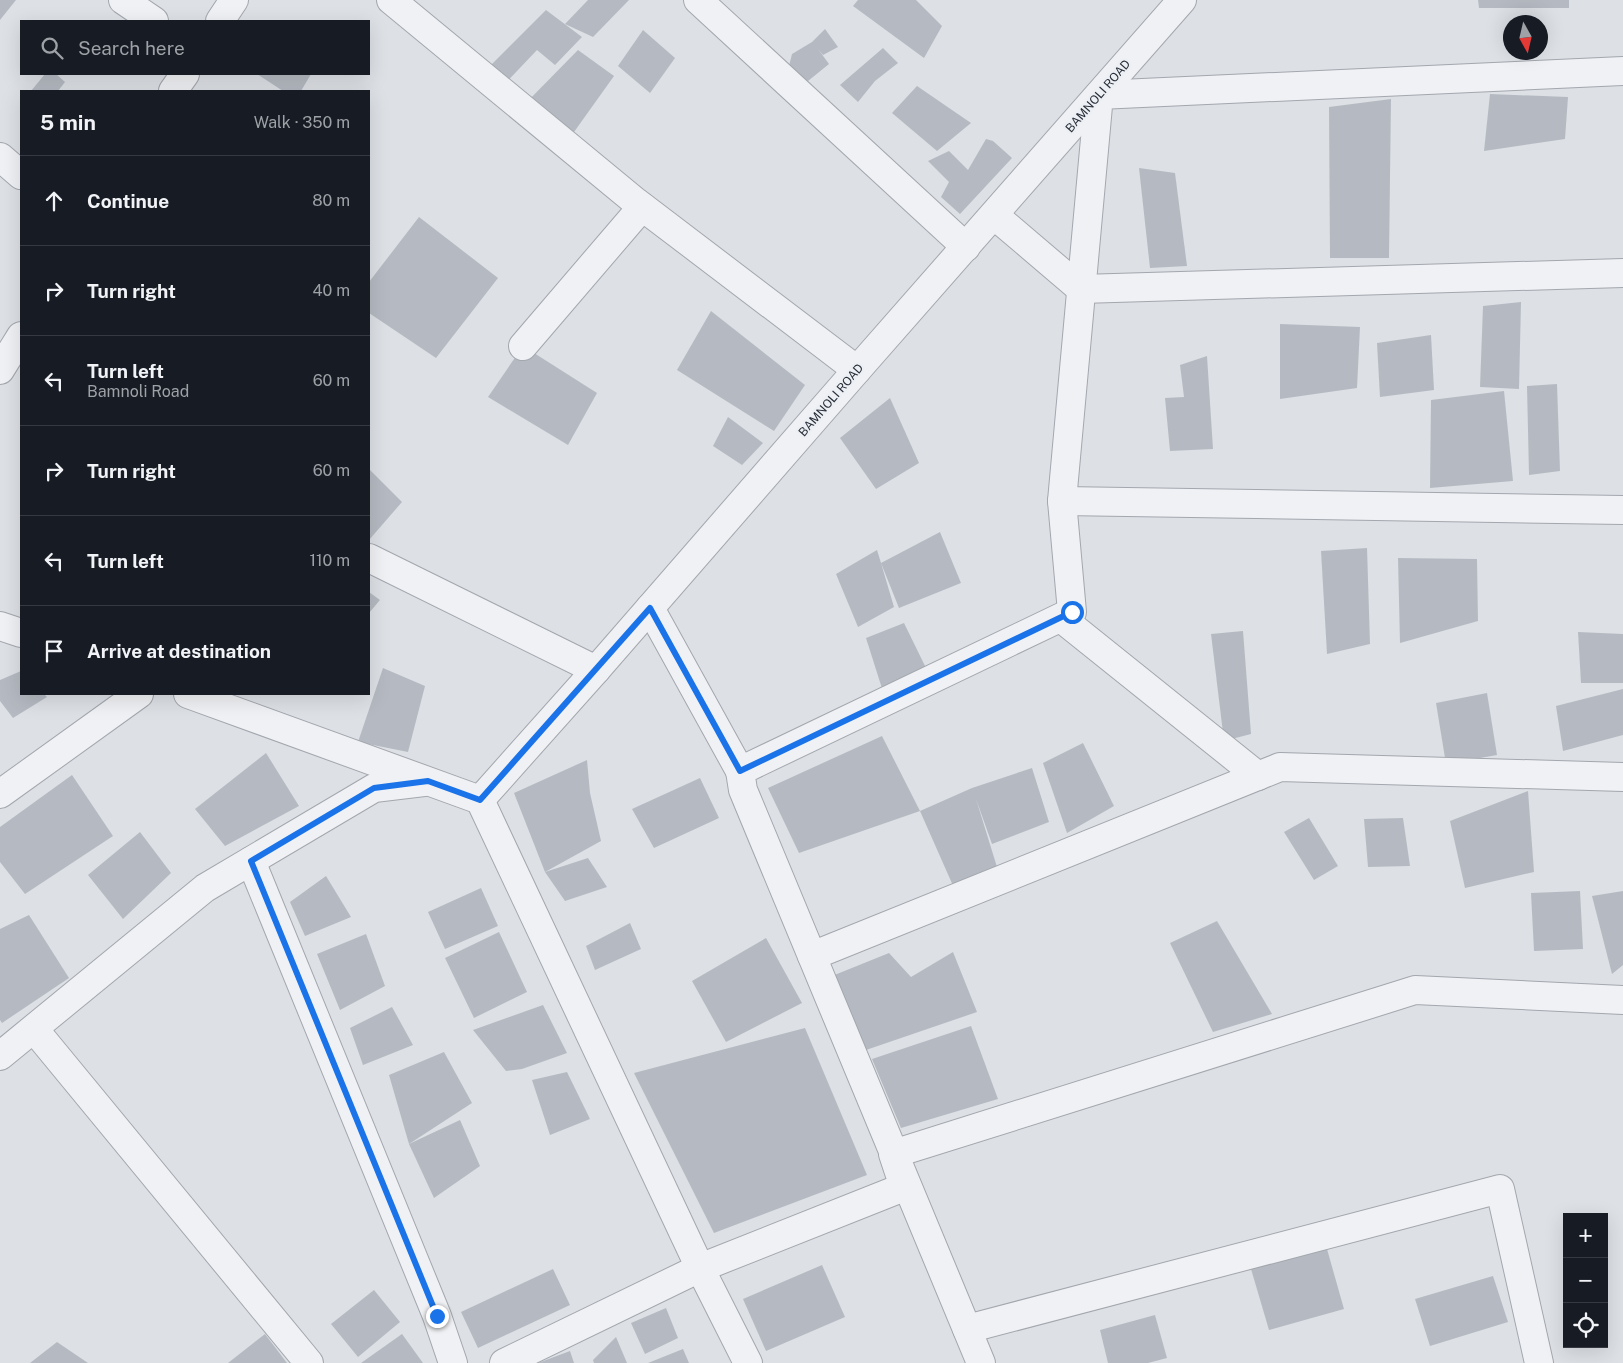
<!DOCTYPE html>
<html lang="en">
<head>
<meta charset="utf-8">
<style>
	:root { --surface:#171b24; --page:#242831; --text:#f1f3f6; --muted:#9ea1a6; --line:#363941 }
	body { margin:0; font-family:"Public Sans",sans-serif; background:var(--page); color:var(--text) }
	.controls { position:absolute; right:15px; bottom:15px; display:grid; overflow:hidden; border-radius:0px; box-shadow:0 5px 20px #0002 }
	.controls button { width:45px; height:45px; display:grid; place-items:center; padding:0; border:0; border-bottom:1px solid var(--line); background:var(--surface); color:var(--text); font:25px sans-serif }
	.compass { position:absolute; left:1503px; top:15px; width:45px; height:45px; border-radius:50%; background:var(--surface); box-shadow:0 5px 20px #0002; rotate:172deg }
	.stop { position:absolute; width:15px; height:15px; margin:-11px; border:4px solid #1a73e8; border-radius:50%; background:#fff }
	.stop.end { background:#1a73e8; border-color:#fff; box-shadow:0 1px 5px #0008 }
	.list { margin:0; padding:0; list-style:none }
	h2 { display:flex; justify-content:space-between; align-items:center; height:65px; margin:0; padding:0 20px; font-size:21px }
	h2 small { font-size:16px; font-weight:400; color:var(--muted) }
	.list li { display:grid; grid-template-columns:32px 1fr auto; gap:15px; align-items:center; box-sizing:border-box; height:90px; padding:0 20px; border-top:1px solid var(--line) }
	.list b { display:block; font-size:19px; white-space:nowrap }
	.list p { margin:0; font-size:16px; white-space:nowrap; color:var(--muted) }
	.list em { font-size:16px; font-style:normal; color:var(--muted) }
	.icon { flex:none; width:28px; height:28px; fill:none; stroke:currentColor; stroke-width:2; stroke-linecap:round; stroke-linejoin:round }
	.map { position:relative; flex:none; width:1623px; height:1363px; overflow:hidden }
	.search { position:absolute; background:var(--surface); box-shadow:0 5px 20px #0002; left:20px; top:20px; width:350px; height:55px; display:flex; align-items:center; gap:12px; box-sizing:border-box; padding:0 18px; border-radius:0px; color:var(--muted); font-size:19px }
	.panel { position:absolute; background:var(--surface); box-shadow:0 5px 20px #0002; left:20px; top:90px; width:350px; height:605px; border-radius:0px }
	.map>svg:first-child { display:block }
	.building { fill:#b5bac2 }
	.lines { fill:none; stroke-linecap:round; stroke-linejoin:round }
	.minor-casing { stroke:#a3a7ae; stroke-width:30 }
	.minor { stroke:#f0f1f4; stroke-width:28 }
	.route { stroke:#1a73e8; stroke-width:6 }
	.labels { text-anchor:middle; stroke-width:4.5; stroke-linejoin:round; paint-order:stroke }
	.street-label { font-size:12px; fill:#292f3a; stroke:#eceff3 }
</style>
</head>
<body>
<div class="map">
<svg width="1623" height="1363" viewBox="0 0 1623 1363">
	<rect width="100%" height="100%" fill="#dde0e5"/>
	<g class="building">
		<polygon points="0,0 16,0 0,20"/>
		<polygon points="588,0 629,0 593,37 565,24"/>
		<polygon points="858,0 916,0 942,26 924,58 853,6"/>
		<polygon points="1478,0 1569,0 1569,8 1479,8"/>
		<polygon points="546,10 582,37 555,65 537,50 499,90 487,69"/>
		<polygon points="825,29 838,47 823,55 818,49 829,64 808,81 788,70 792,54 812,42"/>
		<polygon points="643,30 675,58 650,93 618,66"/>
		<polygon points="883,48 898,63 875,81 858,102 840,85"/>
		<polygon points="578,50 614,76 569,139 521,108"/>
		<polygon points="45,74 56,74 65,82 58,91 31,91"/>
		<polygon points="257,74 311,74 301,91 283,91"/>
		<polygon points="917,86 971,123 937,151 892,113"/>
		<polygon points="1490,94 1568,97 1565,139 1484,151"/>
		<polygon points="1391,99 1389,258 1330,258 1329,107"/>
		<polygon points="986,139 993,141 1012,158 960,214 941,197 949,182 928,161 949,151 968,170"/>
		<polygon points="1139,168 1175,173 1187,266 1150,268"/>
		<polygon points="419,217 498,278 436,358 369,313 369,282"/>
		<polygon points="1521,302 1519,389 1480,387 1483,306"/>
		<polygon points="711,311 805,385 774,431 677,370"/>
		<polygon points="1280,324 1360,327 1357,388 1280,399"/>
		<polygon points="1431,335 1434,390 1380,397 1377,343"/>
		<polygon points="523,346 597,393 568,445 488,397"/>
		<polygon points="1207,356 1213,449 1170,451 1165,398 1184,397 1180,365"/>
		<polygon points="1557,384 1560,471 1529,475 1527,386"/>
		<polygon points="1504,391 1513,481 1430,488 1431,400"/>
		<polygon points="890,398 919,463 876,489 840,438"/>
		<polygon points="728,417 763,443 742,465 713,446"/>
		<polygon points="369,469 402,502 369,540"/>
		<polygon points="940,532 961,583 899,608 881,563 894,607 858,627 836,574 877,550 881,563"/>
		<polygon points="1367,548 1370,644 1327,654 1321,551"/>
		<polygon points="1398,558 1477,559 1478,621 1400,643"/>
		<polygon points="369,592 380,600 369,613"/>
		<polygon points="904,623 926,668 886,701 866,638"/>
		<polygon points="1243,631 1251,734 1224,741 1211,634"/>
		<polygon points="1578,632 1623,634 1623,683 1581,683"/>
		<polygon points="383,668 425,686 408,752 358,742"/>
		<polygon points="21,671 21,694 44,694 47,697 13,718 0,701 0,680"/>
		<polygon points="1623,689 1623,735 1563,751 1556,706"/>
		<polygon points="1487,693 1497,755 1446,764 1436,703"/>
		<polygon points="882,736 920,811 799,853 768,788"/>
		<polygon points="1083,743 1114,806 1067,833 1043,763"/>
		<polygon points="266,753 299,806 225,846 195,809"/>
		<polygon points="587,760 590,793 601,841 545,872 514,793"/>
		<polygon points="1032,768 1049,822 992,844 976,799 1001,880 958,897 920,811 972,788"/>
		<polygon points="72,775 113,836 25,894 0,862 0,827"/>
		<polygon points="700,778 719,818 654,848 632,809"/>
		<polygon points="1528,791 1534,872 1465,888 1450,821"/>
		<polygon points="1309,818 1338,866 1314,880 1284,832"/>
		<polygon points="1403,818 1410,866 1368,867 1364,819"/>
		<polygon points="140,832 171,873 123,919 88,875"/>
		<polygon points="588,858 607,887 565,901 545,872"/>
		<polygon points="326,876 351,917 305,936 290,902"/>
		<polygon points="481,888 498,926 445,949 428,912"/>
		<polygon points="1580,891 1583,949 1534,951 1531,893"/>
		<polygon points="1623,891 1623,965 1612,974 1592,896"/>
		<polygon points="29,915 69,978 2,1023 0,1020 0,929"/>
		<polygon points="1217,921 1272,1014 1213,1032 1170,943"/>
		<polygon points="630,923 641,949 595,970 586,946"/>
		<polygon points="499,932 527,992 474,1018 445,958"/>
		<polygon points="366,934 385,986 340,1010 317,954"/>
		<polygon points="766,938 802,1003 726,1042 692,981"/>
		<polygon points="953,952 977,1012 866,1050 832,976 889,953 911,977"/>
		<polygon points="543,1005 567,1053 522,1069 506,1071 473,1030"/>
		<polygon points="392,1007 413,1045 363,1065 350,1028"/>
		<polygon points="971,1026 998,1099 901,1128 872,1059"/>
		<polygon points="805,1028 867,1175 714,1233 634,1073"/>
		<polygon points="444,1052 472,1103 409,1144 389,1075"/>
		<polygon points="567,1072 590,1119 550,1135 532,1080"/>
		<polygon points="460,1120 480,1166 434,1198 409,1144"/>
		<polygon points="1327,1249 1344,1309 1269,1330 1251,1269"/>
		<polygon points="822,1265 845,1317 766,1351 743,1299"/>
		<polygon points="553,1269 570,1305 478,1348 461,1312"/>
		<polygon points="1493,1276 1508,1322 1430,1346 1415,1299"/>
		<polygon points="374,1290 400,1322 358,1357 331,1324"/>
		<polygon points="666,1308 678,1338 645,1354 631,1323"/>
		<polygon points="1155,1315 1167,1358 1148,1363 1108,1363 1100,1330"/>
		<polygon points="265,1334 287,1363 228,1363"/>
		<polygon points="402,1334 423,1363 361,1363"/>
		<polygon points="616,1337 627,1363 594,1363 593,1360"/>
		<polygon points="57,1342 88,1363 30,1363"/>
		<polygon points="683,1349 689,1363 648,1363"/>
		<polygon points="570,1351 574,1363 538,1363"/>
	</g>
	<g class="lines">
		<defs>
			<g id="minor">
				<polyline points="123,0 154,21"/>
				<polyline points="391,0 636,202 857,370"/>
				<polyline points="698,0 966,247"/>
				<polyline points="220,21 234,0"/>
				<polyline points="173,91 185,74"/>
				<polyline points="0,157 21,175"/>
				<polyline points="994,215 1081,289 1623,273"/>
				<polyline points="523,346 642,207"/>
				<polyline points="0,370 21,336"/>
				<polyline points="1062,501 1623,510"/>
				<polyline points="369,558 596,670"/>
				<polyline points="650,608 740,771"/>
				<polyline points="1061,618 1258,776"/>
				<polyline points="0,626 21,633"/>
				<polyline points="188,694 480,800 700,1268 504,1363"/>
				<polyline points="0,794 139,694"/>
				<polyline points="480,800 596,670 857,370 1182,0"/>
				<polyline points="251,861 437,1316 453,1363"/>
				<polyline points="812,956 1280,767 1623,777"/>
				<polyline points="34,1029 309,1363"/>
				<polyline points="0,1056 205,888 374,788 424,782"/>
				<polyline points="967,1329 1500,1189 1539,1363"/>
				<polyline points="748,1363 700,1268 904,1187 893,1154 1415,990 1623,1000"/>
				<polyline points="981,1363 743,790 740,771 1072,612 1062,501 1099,95 1623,71"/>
			</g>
		</defs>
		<use href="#minor" class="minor-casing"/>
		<use href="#minor" class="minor"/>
	</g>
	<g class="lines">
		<polyline class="route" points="437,1316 251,861 374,788 428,781 480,800 650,608 740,771 1072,612"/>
	</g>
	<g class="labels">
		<g class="street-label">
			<text transform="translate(1098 96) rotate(-49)" y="4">BAMNOLI ROAD</text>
			<text transform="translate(831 400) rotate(-49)" y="4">BAMNOLI ROAD</text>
		</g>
	</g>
</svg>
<div class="controls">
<button>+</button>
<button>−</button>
<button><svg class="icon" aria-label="locate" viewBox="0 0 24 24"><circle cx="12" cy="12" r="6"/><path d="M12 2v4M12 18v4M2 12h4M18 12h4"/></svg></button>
</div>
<svg class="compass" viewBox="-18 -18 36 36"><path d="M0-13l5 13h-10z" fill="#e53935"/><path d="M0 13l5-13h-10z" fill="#9ea1a6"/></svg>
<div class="stop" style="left:1072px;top:612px"></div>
<div class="stop end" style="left:437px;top:1316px"></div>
<div class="search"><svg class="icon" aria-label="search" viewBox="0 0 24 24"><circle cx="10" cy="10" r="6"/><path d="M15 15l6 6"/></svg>Search here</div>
<section class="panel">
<h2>5 min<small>Walk · 350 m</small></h2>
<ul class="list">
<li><svg class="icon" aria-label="ahead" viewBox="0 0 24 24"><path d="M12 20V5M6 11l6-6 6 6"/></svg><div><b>Continue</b></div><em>80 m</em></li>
<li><svg class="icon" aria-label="right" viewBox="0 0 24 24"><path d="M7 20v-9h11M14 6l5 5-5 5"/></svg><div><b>Turn right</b></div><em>40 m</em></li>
<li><svg class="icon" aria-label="left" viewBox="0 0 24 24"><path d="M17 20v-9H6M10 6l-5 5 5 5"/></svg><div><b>Turn left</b><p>Bamnoli Road</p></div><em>60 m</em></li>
<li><svg class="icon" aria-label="right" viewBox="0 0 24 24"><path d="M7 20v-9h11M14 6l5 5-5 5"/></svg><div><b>Turn right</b></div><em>60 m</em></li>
<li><svg class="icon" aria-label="left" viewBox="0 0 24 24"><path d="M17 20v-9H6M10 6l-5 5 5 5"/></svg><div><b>Turn left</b></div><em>110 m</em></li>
<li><svg class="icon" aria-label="arrive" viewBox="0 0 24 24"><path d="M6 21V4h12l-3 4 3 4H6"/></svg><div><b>Arrive at destination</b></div></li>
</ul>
</section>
</div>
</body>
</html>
